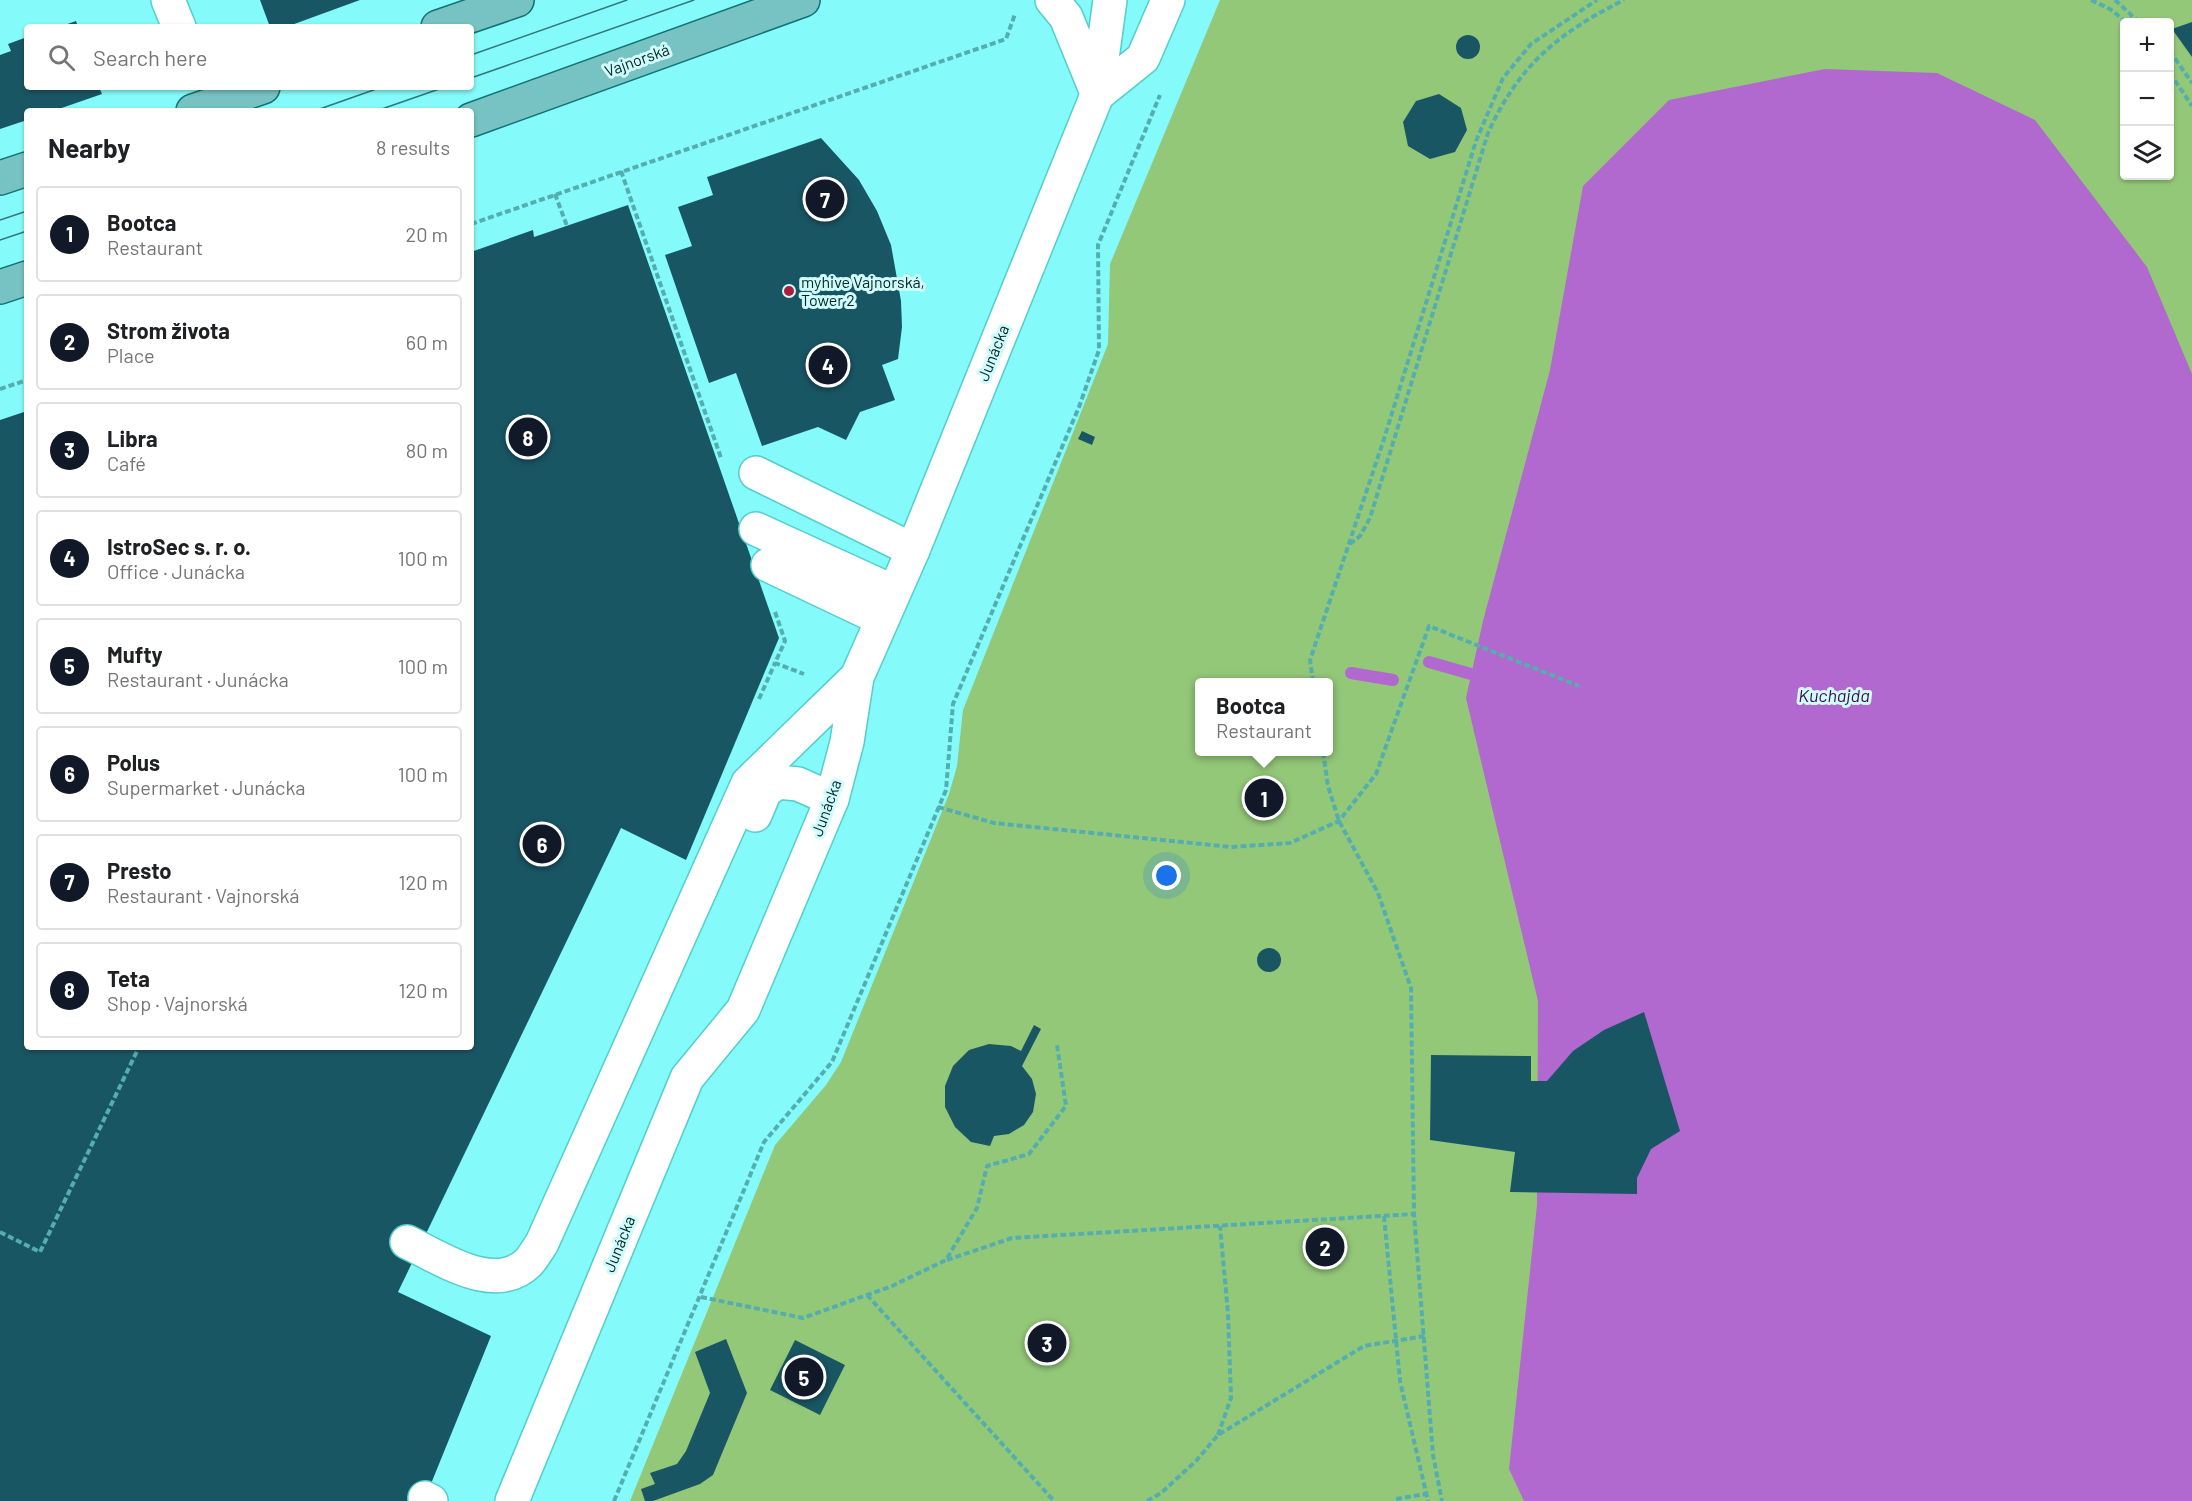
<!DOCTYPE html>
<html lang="en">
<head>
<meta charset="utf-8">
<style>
	:root { --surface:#fff; --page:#f6f6f6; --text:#202124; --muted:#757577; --line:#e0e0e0; --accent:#111827 }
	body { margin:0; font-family:Barlow,sans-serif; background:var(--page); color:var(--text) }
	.controls { position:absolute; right:18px; top:18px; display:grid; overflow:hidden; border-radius:6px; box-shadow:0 2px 4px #0004 }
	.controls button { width:54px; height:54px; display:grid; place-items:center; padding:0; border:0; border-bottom:2px solid var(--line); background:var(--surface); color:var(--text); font:30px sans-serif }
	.you { position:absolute; left:1167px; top:876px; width:21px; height:21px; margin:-15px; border:4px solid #fff; border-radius:50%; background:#1a73e8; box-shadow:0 0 0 9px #1a73e833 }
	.badge { display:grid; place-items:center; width:39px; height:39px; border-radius:50%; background:var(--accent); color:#fff; font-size:20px; font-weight:700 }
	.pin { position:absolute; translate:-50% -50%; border:3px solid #fff; box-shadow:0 2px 6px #0006 }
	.popup { position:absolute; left:1195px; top:678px; width:138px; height:78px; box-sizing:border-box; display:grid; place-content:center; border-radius:6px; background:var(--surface); filter:drop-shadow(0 2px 4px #0005); font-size:20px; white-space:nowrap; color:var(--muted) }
	.popup b { font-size:22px; color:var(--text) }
	.popup::after { content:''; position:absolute; left:50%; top:100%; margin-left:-12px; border:12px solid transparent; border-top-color:var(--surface) }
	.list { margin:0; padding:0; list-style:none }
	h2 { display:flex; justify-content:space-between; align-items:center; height:78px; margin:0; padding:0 24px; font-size:26px }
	h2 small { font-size:20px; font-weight:400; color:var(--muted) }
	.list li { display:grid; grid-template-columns:39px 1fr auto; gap:18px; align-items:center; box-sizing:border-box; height:96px; margin:0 12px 12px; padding:0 12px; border:2px solid var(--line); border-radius:6px }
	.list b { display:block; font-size:22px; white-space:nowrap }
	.list p { margin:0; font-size:20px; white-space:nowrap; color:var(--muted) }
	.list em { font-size:20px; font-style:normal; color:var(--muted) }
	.icon { flex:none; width:33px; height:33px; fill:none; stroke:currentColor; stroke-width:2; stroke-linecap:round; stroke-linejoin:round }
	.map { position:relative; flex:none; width:2192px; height:1501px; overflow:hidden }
	.search { position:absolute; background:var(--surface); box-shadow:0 2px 4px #0004; left:24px; top:24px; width:450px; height:66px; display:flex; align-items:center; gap:15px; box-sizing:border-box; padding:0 21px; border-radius:6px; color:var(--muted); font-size:22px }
	.panel { position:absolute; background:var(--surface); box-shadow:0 2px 4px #0004; left:24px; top:108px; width:450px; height:942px; border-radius:6px }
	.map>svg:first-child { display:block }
	.green { fill:#94c879; fill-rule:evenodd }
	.water { fill:#b168cf }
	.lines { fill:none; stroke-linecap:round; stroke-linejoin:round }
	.stream { stroke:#b168cf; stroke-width:12 }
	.building { fill:#195664 }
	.minor-casing { stroke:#54cdcd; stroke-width:36 }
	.major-casing { stroke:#137172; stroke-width:36 }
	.path { stroke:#55aeae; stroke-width:4; stroke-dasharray:6 3; stroke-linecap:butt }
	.minor { stroke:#fff; stroke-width:33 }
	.major { stroke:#77c2c2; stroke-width:33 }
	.tram { stroke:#337878; stroke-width:1.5 }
	.poi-dot { fill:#af1b3d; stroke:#d1fbfa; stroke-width:2 }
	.labels { text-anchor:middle; stroke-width:6; stroke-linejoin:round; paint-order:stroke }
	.street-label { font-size:16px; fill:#002829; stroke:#d1fbfa }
	.poi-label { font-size:16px; fill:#002829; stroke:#d1fbfa; text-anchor:start }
	.water-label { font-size:18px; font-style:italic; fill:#3e0d4f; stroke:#d1fbfa }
</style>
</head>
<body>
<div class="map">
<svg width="2192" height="1501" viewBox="0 0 2192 1501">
	<rect width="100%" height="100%" fill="#85fafa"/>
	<path class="green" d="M 1220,0 L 2192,0 L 2192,1501 L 630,1501 L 775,1145 L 826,1085 L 841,1062 L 949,794 L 957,766 L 963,710 L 1108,344 L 1110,264 ZM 2124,22 L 2170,22 L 2170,176 L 2124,176 ZM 1200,682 L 1328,682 L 1328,752 L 1200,752 Z"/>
	<polygon class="water" points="1825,69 1937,73 2035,120 2147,267 2192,374 2192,1501 1524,1501 1509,1469 1537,1205 1538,1001 1466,698 1483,621 1550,370 1583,186 1669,100"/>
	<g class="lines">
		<g class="stream">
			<polyline points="1429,662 1471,674"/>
			<polyline points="1351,673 1393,680"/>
		</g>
	</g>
	<g class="building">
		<polygon points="260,0 360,0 286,27 270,27"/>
		<polygon points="76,21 78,27 59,27"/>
		<polygon points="2192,22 2192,57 2172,29"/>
		<circle cx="1468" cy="47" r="12"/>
		<polygon points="27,37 27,87 99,87 102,94 53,111 27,111 27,120 0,129 0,55 11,51 8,44"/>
		<polygon points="1439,94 1461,108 1467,130 1455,152 1430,159 1408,146 1403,122 1416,101"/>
		<polygon points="821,138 859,180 877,211 891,245 901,301 902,327 898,359 882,365 895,400 860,412 846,440 818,427 762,446 736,373 709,383 665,255 692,246 678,207 713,195 707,177"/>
		<polygon points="628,205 779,638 686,860 621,828 398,1292 491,1336 424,1501 0,1501 0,420 27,411 27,1047 471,1047 471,252 533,230 534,237"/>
		<polygon points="1082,431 1095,437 1092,445 1078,439"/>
		<circle cx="1269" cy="960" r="12"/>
		<polygon points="1644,1012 1680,1131 1651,1149 1637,1178 1637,1194 1510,1192 1515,1152 1430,1140 1431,1055 1531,1056 1531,1081 1547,1081 1573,1051 1604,1030"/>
		<polygon points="1034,1025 1041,1029 1022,1066 1032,1079 1036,1094 1033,1112 1024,1125 1009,1134 994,1136 990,1146 971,1142 955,1127 945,1107 945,1086 953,1066 969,1050 989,1044 1011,1046 1021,1051"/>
		<polygon points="726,1339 747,1393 713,1475 700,1484 653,1501 645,1501 641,1489 655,1484 650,1473 677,1464 686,1451 710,1393 695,1352"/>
		<polygon points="795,1340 845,1365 820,1415 770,1390"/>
	</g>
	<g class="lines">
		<defs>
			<g id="minor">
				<polyline points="168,0 179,27"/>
				<polyline points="1052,0 1066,17 1097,93"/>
				<polyline points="1097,95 1143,58 1168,0"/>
				<polyline points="756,473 913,550"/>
				<polyline points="756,529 894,592"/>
				<polyline points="768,565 882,619"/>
				<polyline points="755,815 765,791 778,782 798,784 832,799"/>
				<path d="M 407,1242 C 441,1258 495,1296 529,1262 C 534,1256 538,1249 542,1243 L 748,783 L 857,677"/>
				<polyline points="425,1498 431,1501"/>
				<polyline points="512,1501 687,1078 743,1010 832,799 847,742 857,677 913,550 1097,95 1110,0"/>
			</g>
			<g id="major">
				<polyline points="438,27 517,0"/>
				<polyline points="193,111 263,87"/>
				<polyline points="471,120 803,0"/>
				<polyline points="0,178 27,169"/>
				<polyline points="0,287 27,278"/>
			</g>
		</defs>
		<use href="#minor" class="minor-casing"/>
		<use href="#major" class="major-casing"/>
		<g class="path">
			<polyline points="2091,0 2110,9 2126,22"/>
			<polyline points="2115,0 2139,22"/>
			<polyline points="2170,51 2192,83"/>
			<polyline points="2170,73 2192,106"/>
			<polyline points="621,171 721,458"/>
			<polyline points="555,194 567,226"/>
			<polyline points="471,224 1006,39 1015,14"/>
			<polyline points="0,389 27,380"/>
			<path d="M 1350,544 L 1360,536 L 1370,518 L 1488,133 C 1519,65 1558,33 1624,0"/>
			<polyline points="775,612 785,641 775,663 804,674"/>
			<polyline points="1313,682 1310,660 1384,439 1476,141 1503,78 1531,44 1597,0"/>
			<polyline points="759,699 775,663"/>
			<polyline points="1323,752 1328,786 1339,821 1378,893 1411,988 1414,1214 1433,1455 1442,1501"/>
			<polyline points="938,807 994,823 1231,847 1290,843 1339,821 1376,774 1429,626 1579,686"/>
			<polyline points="1384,1216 1400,1381 1428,1501"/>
			<polyline points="0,1232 40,1252 139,1047"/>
			<polyline points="947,1260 1012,1238 1414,1214"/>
			<polyline points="867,1295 1054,1501"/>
			<polyline points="701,1297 803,1318 892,1286 946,1260 977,1208 987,1166 1029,1154 1066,1106 1057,1045"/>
			<polyline points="1218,1435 1231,1398 1228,1313 1220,1226"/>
			<polyline points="1396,1499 1426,1494"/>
			<polyline points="614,1501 764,1142 832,1062 946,790 953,704 1079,407 1099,350 1098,245 1160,95"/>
			<polyline points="1147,1501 1161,1493 1196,1461 1218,1435 1364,1346 1425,1336"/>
		</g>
		<use href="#minor" class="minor"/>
		<use href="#major" class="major"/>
		<g class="tram">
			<polyline points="471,55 627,0"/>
			<polyline points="471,78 694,0"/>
			<polyline points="314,111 382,87"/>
			<polyline points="376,111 445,87"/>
			<polyline points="0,220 27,211"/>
			<polyline points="0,240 27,231"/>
		</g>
	</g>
	<circle class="poi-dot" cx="789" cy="291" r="6"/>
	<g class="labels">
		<g class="street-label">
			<text transform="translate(637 60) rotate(-20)" y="6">Vajnorská</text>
			<text transform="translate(993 353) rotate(-68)" y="6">Junácka</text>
			<text transform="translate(826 808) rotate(-70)" y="6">Junácka</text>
			<text transform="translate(619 1244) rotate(-68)" y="6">Junácka</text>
		</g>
		<g class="poi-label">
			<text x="801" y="288">myhive Vajnorská,<tspan x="801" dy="18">Tower 2</tspan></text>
		</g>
		<g class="water-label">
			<text x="1834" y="702">Kuchajda</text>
		</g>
	</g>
</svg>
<div class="controls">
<button>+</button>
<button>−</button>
<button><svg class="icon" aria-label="layers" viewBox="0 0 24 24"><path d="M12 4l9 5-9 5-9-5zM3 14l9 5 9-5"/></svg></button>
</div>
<div class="you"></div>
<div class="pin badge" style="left:1264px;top:798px">1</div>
<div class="popup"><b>Bootca</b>Restaurant</div>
<div class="pin badge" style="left:1325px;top:1247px">2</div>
<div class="pin badge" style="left:1047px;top:1343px">3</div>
<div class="pin badge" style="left:828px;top:365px">4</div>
<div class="pin badge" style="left:804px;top:1377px">5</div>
<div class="pin badge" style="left:542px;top:844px">6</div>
<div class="pin badge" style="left:825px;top:199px">7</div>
<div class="pin badge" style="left:528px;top:437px">8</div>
<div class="search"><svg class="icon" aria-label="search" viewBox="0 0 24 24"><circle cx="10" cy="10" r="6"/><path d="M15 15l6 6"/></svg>Search here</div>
<section class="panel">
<h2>Nearby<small>8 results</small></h2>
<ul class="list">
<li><span class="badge">1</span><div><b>Bootca</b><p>Restaurant</p></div><em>20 m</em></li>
<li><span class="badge">2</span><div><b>Strom života</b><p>Place</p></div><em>60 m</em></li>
<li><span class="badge">3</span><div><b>Libra</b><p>Café</p></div><em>80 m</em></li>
<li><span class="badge">4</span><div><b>IstroSec s. r. o.</b><p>Office · Junácka</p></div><em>100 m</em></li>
<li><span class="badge">5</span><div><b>Mufty</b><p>Restaurant · Junácka</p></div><em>100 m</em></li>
<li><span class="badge">6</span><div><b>Polus</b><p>Supermarket · Junácka</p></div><em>100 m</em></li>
<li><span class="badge">7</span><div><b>Presto</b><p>Restaurant · Vajnorská</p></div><em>120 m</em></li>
<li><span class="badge">8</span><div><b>Teta</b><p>Shop · Vajnorská</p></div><em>120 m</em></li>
</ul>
</section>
</div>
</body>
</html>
